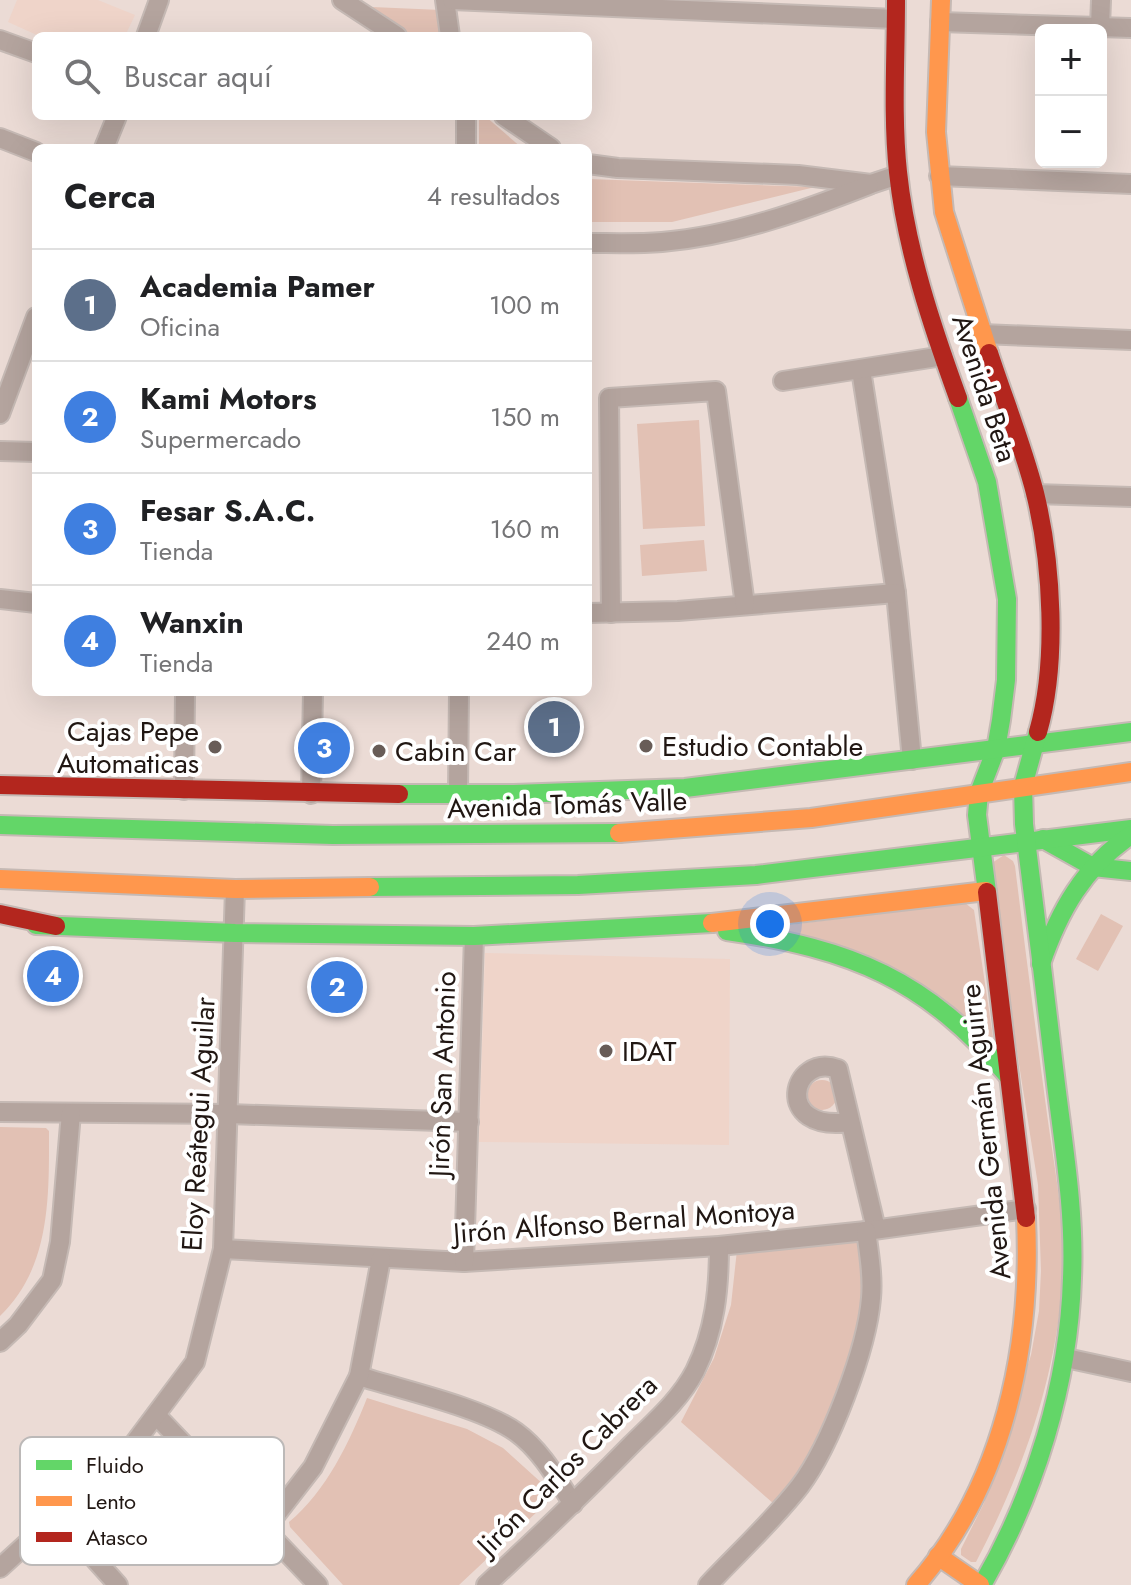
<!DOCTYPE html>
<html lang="es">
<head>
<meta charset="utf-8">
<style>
	:root { --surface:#fff; --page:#f2f2f2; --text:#202124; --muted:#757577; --line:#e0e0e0; --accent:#d93025 }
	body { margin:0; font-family:Jost,sans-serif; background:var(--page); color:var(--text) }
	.controls { position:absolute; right:24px; top:24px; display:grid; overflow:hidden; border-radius:12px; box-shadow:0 8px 32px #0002 }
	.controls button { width:72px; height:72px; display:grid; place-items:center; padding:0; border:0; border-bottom:2px solid var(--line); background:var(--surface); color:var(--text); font:40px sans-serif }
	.you { position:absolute; left:770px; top:924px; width:28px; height:28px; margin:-20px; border:6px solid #fff; border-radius:50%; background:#1a73e8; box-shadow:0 0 0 12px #1a73e833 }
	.badge { display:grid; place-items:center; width:52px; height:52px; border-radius:50%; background:var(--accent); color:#fff; font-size:26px; font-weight:700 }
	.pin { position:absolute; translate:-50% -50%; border:4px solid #fff; box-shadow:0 2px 8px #0006 }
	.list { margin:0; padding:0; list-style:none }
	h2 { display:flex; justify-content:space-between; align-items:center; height:104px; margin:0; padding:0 32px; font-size:34px }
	h2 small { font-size:26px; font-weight:400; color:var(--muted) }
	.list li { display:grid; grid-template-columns:52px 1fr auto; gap:24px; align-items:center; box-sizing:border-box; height:112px; padding:0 32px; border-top:2px solid var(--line) }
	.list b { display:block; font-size:30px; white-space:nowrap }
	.list p { margin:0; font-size:26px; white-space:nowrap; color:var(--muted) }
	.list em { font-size:26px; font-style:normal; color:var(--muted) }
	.icon { flex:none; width:44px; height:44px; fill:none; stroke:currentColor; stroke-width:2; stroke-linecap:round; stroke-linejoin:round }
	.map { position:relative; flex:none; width:1131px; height:1585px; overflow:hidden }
	.search { position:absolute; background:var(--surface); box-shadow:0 8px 32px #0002; left:32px; top:32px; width:560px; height:88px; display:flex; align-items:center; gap:20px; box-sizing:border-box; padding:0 28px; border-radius:12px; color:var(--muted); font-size:30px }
	.panel { position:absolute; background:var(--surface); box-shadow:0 8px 32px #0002; left:32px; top:144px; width:560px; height:552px; border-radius:12px }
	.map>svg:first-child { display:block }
	.built { fill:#efd4c9 }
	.green { fill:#e2c1b4 }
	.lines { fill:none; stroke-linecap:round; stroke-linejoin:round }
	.street-casing { stroke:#c5b9b4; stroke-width:22 }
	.fast-casing { stroke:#c5b9b4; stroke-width:22 }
	.slow-casing { stroke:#c5b9b4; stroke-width:22 }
	.jam-casing { stroke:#c5b9b4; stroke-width:22 }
	.street { stroke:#b4a49e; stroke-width:18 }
	.fast { stroke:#63d668; stroke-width:18 }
	.slow { stroke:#ff974d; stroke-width:18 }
	.jam { stroke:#b3261e; stroke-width:18 }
	.poi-dot { fill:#685c57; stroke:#fff; stroke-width:3 }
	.labels { text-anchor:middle; stroke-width:8; stroke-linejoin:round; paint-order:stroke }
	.street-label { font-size:28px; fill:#211713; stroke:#fff }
	.poi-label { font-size:28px; fill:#211713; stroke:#fff; text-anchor:start }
	.key { fill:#fff; stroke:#bcb9b8; stroke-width:2 }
	.key-label { font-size:22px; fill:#211713 }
</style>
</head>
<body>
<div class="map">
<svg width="1131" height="1585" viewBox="0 0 1131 1585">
	<rect width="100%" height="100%" fill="#ebdbd5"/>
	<g class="built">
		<polygon points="17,0 98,0 135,15 125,36 39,36 8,22"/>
		<polygon points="485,953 730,959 729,1145 479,1142"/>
	</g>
	<g class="green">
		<polygon points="372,7 441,10 443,36 410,36"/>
		<polygon points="479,116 485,116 522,148 479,148"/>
		<polygon points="588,179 815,187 672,222 588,222"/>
		<polygon points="699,420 705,526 643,529 637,424"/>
		<polygon points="704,540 707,571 642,576 640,545"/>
		<path d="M 1004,855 L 1013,861 L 1015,866 C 1025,949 1036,1032 1047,1114 C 1054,1166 1065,1220 1063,1272 C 1058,1374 1023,1472 976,1562 L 971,1562 L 961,1555 L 961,1549 L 984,1503 L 1031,1355 L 1039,1311 L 1041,1271 L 1038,1185 L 1013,1026 L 992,863 Z"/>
		<polygon points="965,903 974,910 993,1037 988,1037 782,931 781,926"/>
		<polygon points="1101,914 1123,926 1098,971 1076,959"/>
		<circle cx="822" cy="1095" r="15"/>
		<path d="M 0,1127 L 46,1128 L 49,1131 C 49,1196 51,1267 0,1316 Z"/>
		<polygon points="866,1238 861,1326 838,1401 812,1456 774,1504 681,1422 714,1358 731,1305 737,1250"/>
		<path d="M 367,1398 L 467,1429 L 503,1448 L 555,1495 L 459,1585 L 343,1585 L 290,1527 L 289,1522 C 326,1492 350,1441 367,1398 Z"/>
	</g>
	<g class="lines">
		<defs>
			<g id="street">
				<polyline points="342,0 397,36"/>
				<polyline points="445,0 450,36"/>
				<polyline points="452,0 895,19"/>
				<polyline points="940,22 1131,28"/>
				<polyline points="1100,27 1101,0"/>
				<polyline points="146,36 159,0"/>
				<polyline points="0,40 36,53"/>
				<polyline points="466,116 466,148"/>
				<polyline points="504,116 551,148"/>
				<polyline points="0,138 36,152"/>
				<polyline points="104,148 117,116"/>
				<polyline points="588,164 618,168 798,175 871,184 898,175"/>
				<polyline points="939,176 1131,184"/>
				<path d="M 588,243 C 612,243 637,244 662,242 C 733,236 803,211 869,185"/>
				<polyline points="982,334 1131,340"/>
				<polyline points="861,370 896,593 912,760"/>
				<polyline points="783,381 943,356"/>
				<polyline points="0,414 36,317"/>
				<polyline points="0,451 36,452"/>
				<polyline points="1035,494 1131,497"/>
				<polyline points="0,599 36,603"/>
				<polyline points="588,613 678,611 896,593"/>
				<polyline points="611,613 609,398 716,391 745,605"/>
				<polyline points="184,790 185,692"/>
				<polyline points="458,793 459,692"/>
				<polyline points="311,794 313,692"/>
				<polyline points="0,1112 229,1114 469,1122"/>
				<path d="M 850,1122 C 772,1133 791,1052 838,1069 L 876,1229"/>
				<polyline points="223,1249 464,1262 719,1246 866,1231 1026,1209"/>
				<polyline points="464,1262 474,936"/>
				<polyline points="0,1342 18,1325 52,1280 60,1242 71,1113"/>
				<polyline points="1066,1358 1131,1372"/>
				<path d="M 359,1376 C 402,1390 481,1407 516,1432 C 541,1450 557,1479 573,1504"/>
				<polyline points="156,1415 318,1585"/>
				<polyline points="56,1516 118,1585"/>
				<polyline points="265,1529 313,1467 359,1376 381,1259"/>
				<polyline points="0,1568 130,1449 195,1362 223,1249 235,889"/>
				<path d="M 486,1585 C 536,1539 584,1493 631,1445 C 654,1422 680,1400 695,1371 C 715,1331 719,1289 719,1246"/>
				<path d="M 708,1585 C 738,1553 773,1521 800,1486 C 830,1446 867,1349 871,1298 C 873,1276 869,1253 866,1231"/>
			</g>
			<g id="fast">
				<polyline points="958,398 987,482 1007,599 1006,680 1001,720 996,749 979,793 977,815 987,892"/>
				<polyline points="399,794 514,794 685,788 1131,732"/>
				<polyline points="0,825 333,835 619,833"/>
				<polyline points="1043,839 1093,867 1131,871"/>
				<polyline points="370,887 578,885 756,875 1131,829"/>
				<polyline points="36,925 235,933 474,936 712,923"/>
				<path d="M 727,931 C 852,949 926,979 1009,1077"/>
				<path d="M 1041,964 C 1059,911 1084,867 1131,835"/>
				<path d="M 982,1585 C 1035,1494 1069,1383 1072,1278 C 1075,1213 1064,1149 1056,1084 C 1046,997 1035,911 1024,824 L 1023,786 L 1038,732"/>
			</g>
			<g id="slow">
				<polyline points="941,0 936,132 944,212 989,353"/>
				<polyline points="619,833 811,818 1131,772"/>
				<polyline points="0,879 235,889 370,887"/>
				<polyline points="712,923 986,891"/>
				<polyline points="938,1556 980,1585"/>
				<path d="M 916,1585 C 1004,1485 1032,1347 1026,1218"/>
			</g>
			<g id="jam">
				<path d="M 896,0 C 896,57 892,116 898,172 C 906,249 932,326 958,398"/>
				<path d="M 989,353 C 1004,399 1023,446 1035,493 C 1052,563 1058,662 1038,732"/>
				<polyline points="0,785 399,794"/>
				<polyline points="987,892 1026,1218"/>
				<polyline points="0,914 56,926"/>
			</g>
		</defs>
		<use href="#street" class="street-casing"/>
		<use href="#fast" class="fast-casing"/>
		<use href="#slow" class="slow-casing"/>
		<use href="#jam" class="jam-casing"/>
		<use href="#street" class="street"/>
		<use href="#fast" class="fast"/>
		<use href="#slow" class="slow"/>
		<use href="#jam" class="jam"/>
	</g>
	<g class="poi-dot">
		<circle cx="646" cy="746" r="8"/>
		<circle cx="215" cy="747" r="8"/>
		<circle cx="379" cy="751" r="8"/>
		<circle cx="606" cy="1051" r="8"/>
	</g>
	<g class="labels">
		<g class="street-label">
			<text transform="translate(985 388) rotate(72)" y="10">Avenida Beta</text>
			<text transform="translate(567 804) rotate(-2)" y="10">Avenida Tomás Valle</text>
			<text transform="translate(442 1074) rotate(-88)" y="10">Jirón San Antonio</text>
			<text transform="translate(198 1124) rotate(-87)" y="10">Eloy Reátegui Aguilar</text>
			<text transform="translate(985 1132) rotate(-96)" y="10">Avenida Germán Aguirre</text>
			<text transform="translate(624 1221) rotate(-4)" y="10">Jirón Alfonso Bernal Montoya</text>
			<text transform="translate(567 1465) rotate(-45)" y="10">Jirón Carlos Cabrera</text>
		</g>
		<g class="poi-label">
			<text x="199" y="741" text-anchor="end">Cajas Pepe<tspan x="199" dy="32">Automaticas</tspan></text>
			<text x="662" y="756">Estudio Contable</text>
			<text x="395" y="761">Cabin Car</text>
			<text x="622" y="1061">IDAT</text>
		</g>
	</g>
	<rect x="20" y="1437" width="264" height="128" rx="12" class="key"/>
	<rect x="36" y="1460" width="36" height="10" fill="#63d668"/>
	<rect x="36" y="1496" width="36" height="10" fill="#ff974d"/>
	<rect x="36" y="1532" width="36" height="10" fill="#b3261e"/>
	<g class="key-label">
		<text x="86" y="1473">Fluido</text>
		<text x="86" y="1509">Lento</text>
		<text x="86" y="1545">Atasco</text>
	</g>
</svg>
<div class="controls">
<button>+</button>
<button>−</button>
</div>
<div class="you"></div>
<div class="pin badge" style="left:554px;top:727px;background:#5c6f8a">1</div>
<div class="pin badge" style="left:337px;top:987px;background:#3f7fe0">2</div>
<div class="pin badge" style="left:324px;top:748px;background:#3f7fe0">3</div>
<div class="pin badge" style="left:53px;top:976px;background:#3f7fe0">4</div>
<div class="search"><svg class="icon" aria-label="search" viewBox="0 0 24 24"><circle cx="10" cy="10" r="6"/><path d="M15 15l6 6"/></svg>Buscar aquí</div>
<section class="panel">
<h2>Cerca<small>4 resultados</small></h2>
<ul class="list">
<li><span class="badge" style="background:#5c6f8a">1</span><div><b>Academia Pamer</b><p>Oficina</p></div><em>100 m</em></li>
<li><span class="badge" style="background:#3f7fe0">2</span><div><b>Kami Motors</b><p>Supermercado</p></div><em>150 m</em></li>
<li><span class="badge" style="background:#3f7fe0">3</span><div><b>Fesar S.A.C.</b><p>Tienda</p></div><em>160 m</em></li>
<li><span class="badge" style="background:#3f7fe0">4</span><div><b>Wanxin</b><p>Tienda</p></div><em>240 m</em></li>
</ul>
</section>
</div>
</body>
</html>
